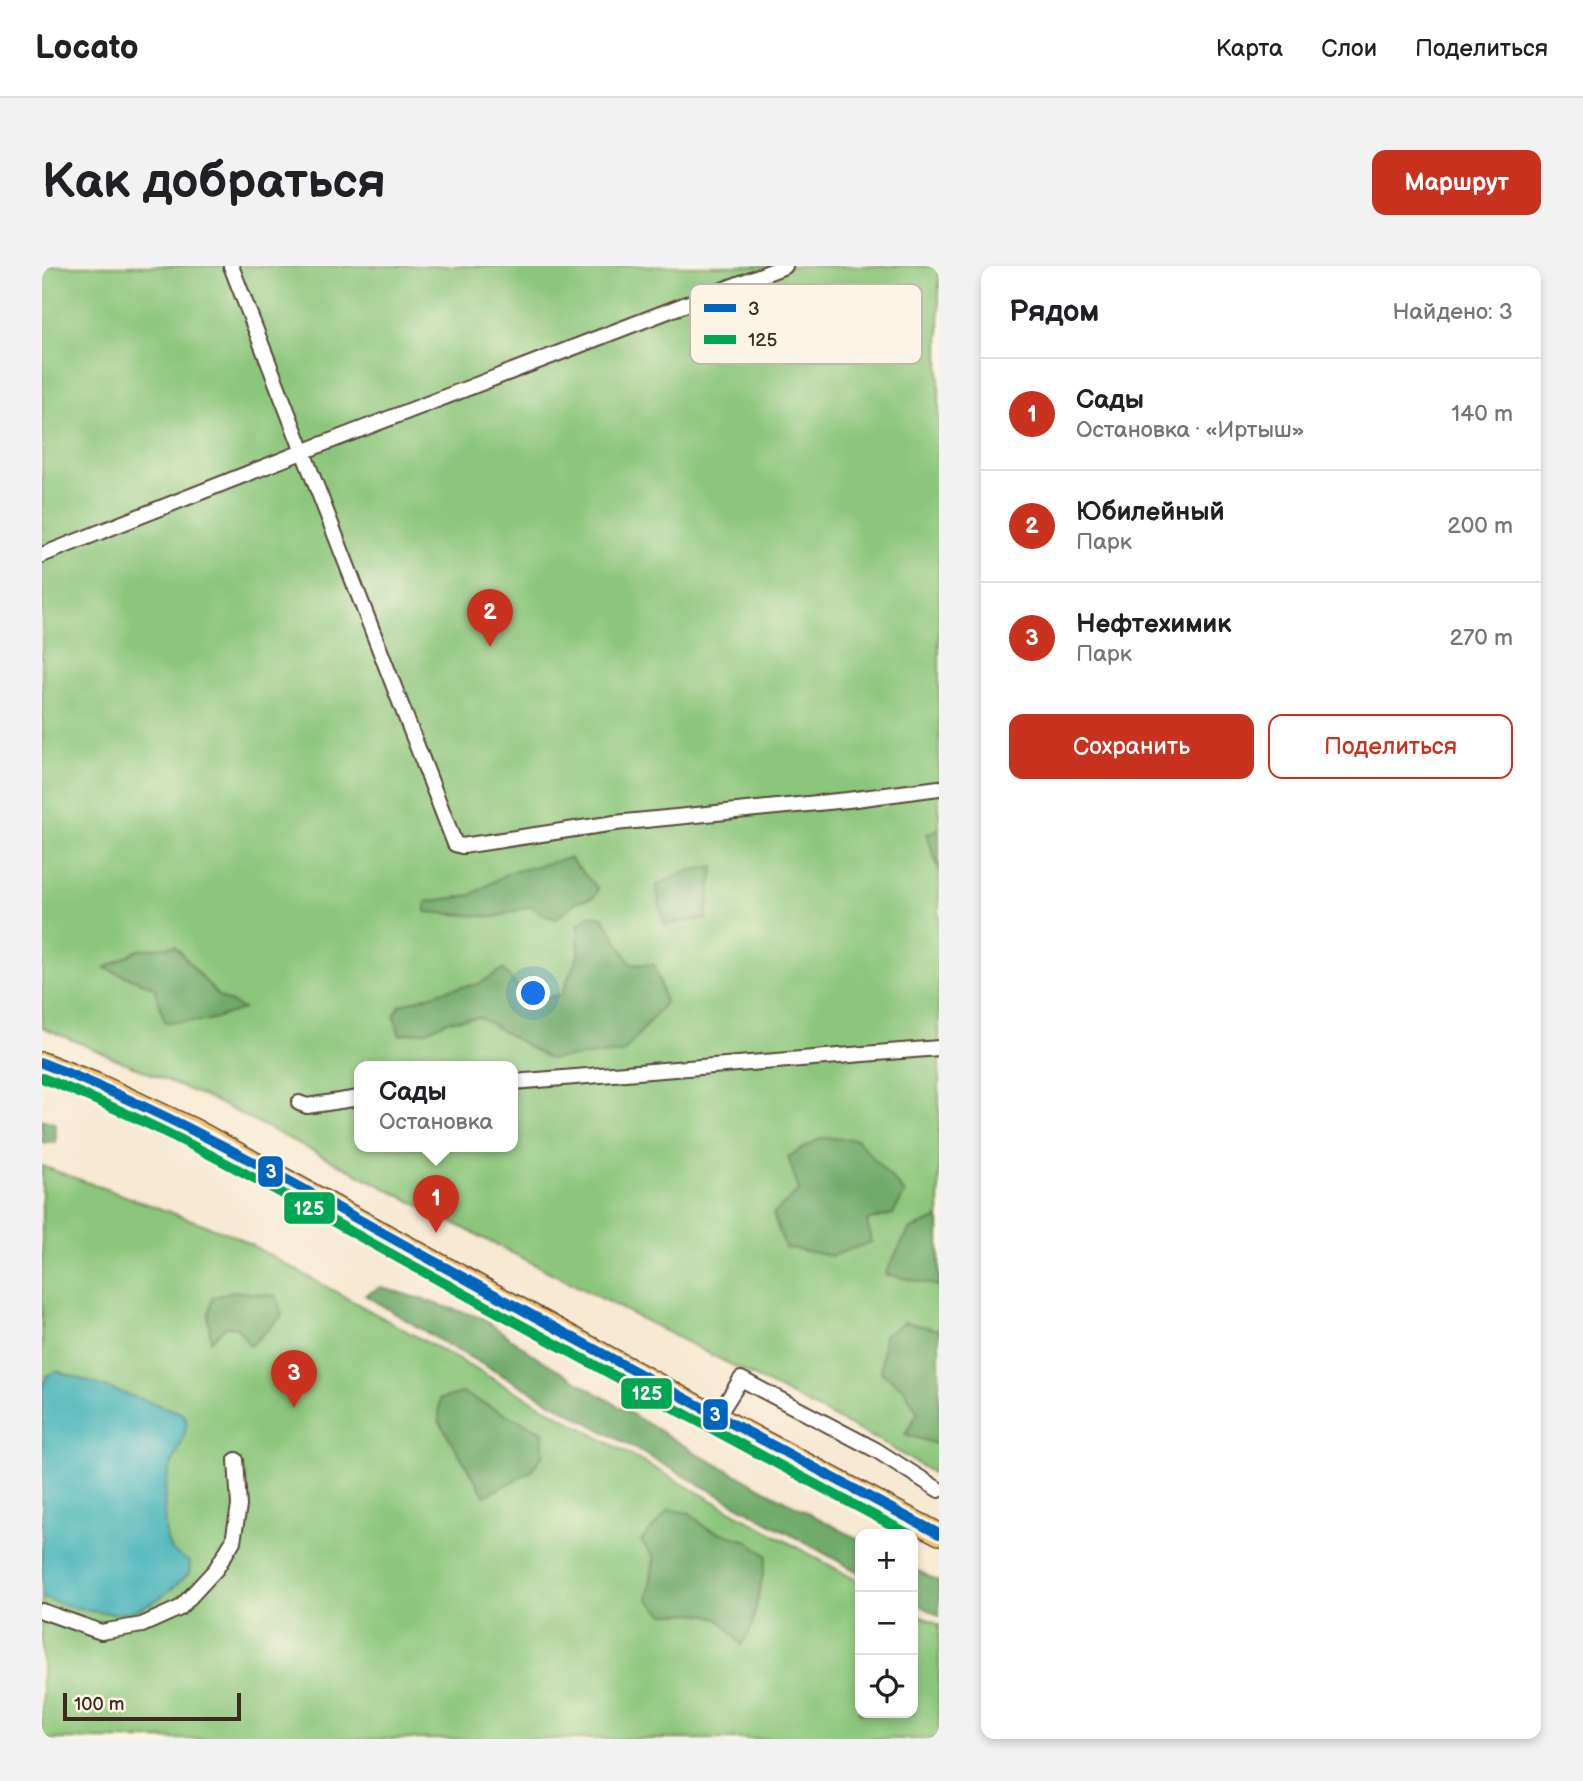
<!DOCTYPE html>
<html lang="ru">
<head>
<meta charset="utf-8">
<style>
	:root { --surface:#fff; --page:#f2f2f2; --text:#202124; --muted:#757577; --line:#e0e0e0; --accent:#c8321e }
	body { margin:0; font-family:"Balsamiq Sans",sans-serif; background:var(--page); color:var(--text) }
	.controls { position:absolute; right:21px; bottom:21px; display:grid; overflow:hidden; border-radius:14px; box-shadow:0 4px 10px #0003 }
	.controls button { width:63px; height:63px; display:grid; place-items:center; padding:0; border:0; border-bottom:2px solid var(--line); background:var(--surface); color:var(--text); font:35px sans-serif }
	.scale { position:absolute; left:21px; bottom:18px; width:178px; box-sizing:border-box; padding-left:7px; border:4px solid #3b2a1e; border-top:0; font-size:19px; line-height:24px; white-space:nowrap; color:#3b2a1e; -webkit-text-stroke:5px #fcf5e5; paint-order:stroke }
	.you { position:absolute; left:492px; top:728px; width:24px; height:24px; margin:-18px; border:5px solid #fff; border-radius:50%; background:#1a73e8; box-shadow:0 0 0 10px #1a73e833 }
	.badge { display:grid; place-items:center; width:46px; height:46px; border-radius:50%; background:var(--accent); color:#fff; font-size:23px; font-weight:700 }
	.pin { position:absolute; translate:-50% -58px; filter:drop-shadow(0 2px 4px #0008) }
	.pin::after { content:''; position:absolute; top:37px; width:24px; height:21px; background:inherit; clip-path:polygon(0 0,100% 0,50% 100%) }
	.popup { position:absolute; left:312px; top:795px; width:164px; height:91px; box-sizing:border-box; display:grid; place-content:center; border-radius:14px; background:var(--surface); filter:drop-shadow(0 2px 5px #0005); font-size:23px; white-space:nowrap; color:var(--muted) }
	.popup b { font-size:26px; color:var(--text) }
	.popup::after { content:''; position:absolute; left:50%; top:100%; margin-left:-14px; border:14px solid transparent; border-top-color:var(--surface) }
	.list { margin:0; padding:0; list-style:none }
	h2 { display:flex; justify-content:space-between; align-items:center; height:91px; margin:0; padding:0 28px; font-size:30px }
	h2 small { font-size:23px; font-weight:400; color:var(--muted) }
	.list li { display:grid; grid-template-columns:46px 1fr auto; gap:21px; align-items:center; box-sizing:border-box; height:112px; padding:0 28px; border-top:2px solid var(--line) }
	.list b { display:block; font-size:26px; white-space:nowrap }
	.list p { margin:0; font-size:23px; white-space:nowrap; color:var(--muted) }
	.list em { font-size:23px; font-style:normal; color:var(--muted) }
	.actions { display:flex; gap:14px; padding:21px 28px }
	.actions a { flex:1; padding:16px 0; border:2px solid var(--accent); border-radius:14px; text-align:center; font-size:24px; color:var(--accent) }
	.actions .main { background:var(--accent); color:#fff }
	.icon { flex:none; width:38px; height:38px; fill:none; stroke:currentColor; stroke-width:2; stroke-linecap:round; stroke-linejoin:round }
	.map { position:relative; flex:none; width:897px; height:1473px; overflow:hidden; border-radius:14px }
	header { display:flex; align-items:center; gap:42px; box-sizing:border-box; height:98px; padding:0 35px; background:var(--surface); border-bottom:2px solid var(--line) }
	header strong { font-size:33px }
	nav { display:flex; gap:38px; margin-inline-start:auto; font-size:24px }
	.intro { display:flex; align-items:center; justify-content:space-between; box-sizing:border-box; height:168px; padding:0 42px }
	h1 { margin:0; font-size:49px }
	.button { padding:18px 32px; border-radius:14px; background:var(--accent); color:#fff; font-size:24px; font-weight:700 }
	main { display:flex; gap:42px; padding:0 42px }
	aside { flex:1; background:var(--surface); border-radius:14px; box-shadow:0 4px 10px #0003 }
	.map>svg:first-child { display:block }
	.green { fill:#8bc67b; stroke:#63784c; stroke-width:2; fill-rule:evenodd }
	.forest { fill:#70ab6b; stroke:#566a44; stroke-width:2 }
	.water { fill:#42b3b9; stroke:#3e6e6c; stroke-width:2 }
	.lines { fill:none; stroke-linecap:round; stroke-linejoin:round }
	.minor-casing { stroke:#574739; stroke-width:18 }
	.primary-casing { stroke:#574739; stroke-width:24 }
	.minor { stroke:#fff; stroke-width:14 }
	.primary { stroke:#f5c16b; stroke-width:21 }
	.bus-1-casing { stroke:#fcf5e5; stroke-width:16 }
	.bus-2-casing { stroke:#fcf5e5; stroke-width:16 }
	.bus-1 { stroke:#0065bd; stroke-width:10 }
	.bus-2 { stroke:#00a651; stroke-width:10 }
	.key { fill:#fcf5e5; stroke:#c2b8a9; stroke-width:2 }
	.key-label { font-size:19px; fill:#3b2a1e }
	.line-badge { stroke:#fcf5e5; stroke-width:2.5 }
	.badge-label { font-size:19px; text-anchor:middle; font-weight:bold; fill:#fff }
</style>
</head>
<body>
<header>
<strong>Locato</strong>
<nav><a>Карта</a><a>Слои</a><a>Поделиться</a></nav>
</header>
<div class="intro"><h1>Как добраться</h1><a class="button">Маршрут</a></div>
<main>
<div class="map">
<svg width="897" height="1473" viewBox="0 0 897 1473">
	<rect width="100%" height="100%" fill="#fcf5e5"/>
	<filter id="ink" filterUnits="userSpaceOnUse"><feTurbulence type="fractalNoise" baseFrequency=".0143" numOctaves="2"/><feDisplacementMap in="SourceGraphic" scale="14" xChannelSelector="R" yChannelSelector="G"/><feConvolveMatrix kernelMatrix="1 2 1 2 8 2 1 2 1" color-interpolation-filters="sRGB"/></filter>
	<filter id="wash" filterUnits="userSpaceOnUse"><feTurbulence type="fractalNoise" baseFrequency=".00686" numOctaves="4" result="noise"/><feDisplacementMap in="SourceGraphic" scale="28" xChannelSelector="R" yChannelSelector="G"/><feGaussianBlur stdDeviation="1.57" result="paint"/><feColorMatrix in="noise" values="0 0 0 0 0 0 0 0 0 0 0 0 0 0 0 0 0 1.4 0 .05"/><feComposite in="paint" operator="in"/></filter>
	<g filter="url(#wash)">
		<rect width="100%" height="100%" fill="#f7e9d2"/>
		<g class="green">
			<path d="M 0,0 L 897,0 L 897,1211 L 838,1175 L 175,836 L 0,761 ZM 317,801 L 471,801 L 471,881 L 317,881 Z"/>
			<polygon points="0,900 191,969 818,1316 818,1447 871,1447 871,1345 897,1359 897,1473 0,1473"/>
		</g>
		<g class="forest">
			<polygon points="897,563 897,605 885,568"/>
			<polygon points="527,592 556,623 552,631 534,636 514,653 501,649 489,640 454,651 384,646 384,636 429,629 466,607"/>
			<polygon points="672,600 664,653 622,658 614,620 641,606"/>
			<polygon points="548,649 561,651 589,698 613,699 623,737 581,787 507,793 437,751 405,755 385,765 358,769 352,750 358,739 408,723 437,718 461,703 485,734 519,729 537,687 536,659"/>
			<polygon points="133,680 176,730 201,743 164,755 123,756 112,721 63,702 96,684"/>
			<polygon points="0,853 14,858 14,877 0,877"/>
			<polygon points="779,872 814,873 863,927 851,948 825,955 829,976 790,990 743,981 731,948 757,925 746,891"/>
			<polygon points="897,952 897,1020 843,1008 867,964"/>
			<polygon points="339,1021 440,1052 495,1091 661,1191 818,1274 818,1307 402,1077 323,1029"/>
			<polygon points="191,1025 234,1030 240,1050 208,1080 195,1061 184,1060 169,1074 166,1052 170,1032"/>
			<polygon points="863,1056 897,1064 897,1179 863,1168 876,1147 861,1122 839,1106 842,1069"/>
			<polygon points="420,1127 501,1166 501,1188 488,1206 443,1230 397,1155 398,1133"/>
			<path d="M 627,1244 L 648,1247 L 664,1262 L 706,1275 L 725,1290 L 709,1364 L 699,1379 C 674,1341 663,1348 622,1348 L 606,1333 L 612,1292 L 599,1275 Z"/>
			<polygon points="871,1302 897,1316 897,1350 871,1335"/>
		</g>
		<path class="water" d="M 15,1105 L 137,1146 L 144,1151 C 147,1172 131,1189 126,1208 C 122,1223 119,1273 130,1284 C 134,1289 143,1293 148,1296 L 147,1308 C 91,1360 69,1352 0,1332 L 0,1122 L 6,1109 Z"/>
	</g>
	<g filter="url(#ink)">
		<g class="lines">
			<defs>
				<g id="minor">
					<polyline points="189,0 413,578 420,580 573,557 806,534 897,522"/>
					<polyline points="0,289 260,186 743,0"/>
					<polyline points="471,816 897,782"/>
					<polyline points="257,837 265,840 317,832"/>
					<polyline points="675,1151 699,1113 834,1184 897,1224"/>
					<polyline points="0,1345 59,1366 100,1359 138,1342 174,1303 191,1275 197,1240 194,1194"/>
				</g>
				<polyline id="primary" points="0,797 57,819 151,863 675,1151 897,1268"/>
			</defs>
			<use href="#minor" class="minor-casing"/>
			<use href="#primary" class="primary-casing"/>
			<use href="#minor" class="minor"/>
			<use href="#primary" class="primary"/>
			<defs>
				<path id="bus-1" d="M 0,797 C 138,850 266,926 395,997 C 562,1089 729,1179 897,1268"/>
				<path id="bus-2" d="M 0,812 C 131,862 251,934 373,1001 C 537,1091 702,1181 867,1268"/>
			</defs>
			<use href="#bus-1" class="bus-1-casing"/>
			<use href="#bus-2" class="bus-2-casing"/>
			<use href="#bus-1" class="bus-1"/>
			<use href="#bus-2" class="bus-2"/>
		</g>
	</g>
	<rect x="648" y="18" width="232" height="80" rx="10" class="key"/>
	<rect x="662" y="38" width="32" height="8" fill="#0065bd"/>
	<rect x="662" y="69" width="32" height="9" fill="#00a651"/>
	<g class="key-label">
		<text x="706" y="49">3</text>
		<text x="706" y="80">125</text>
	</g>
	<g class="line-badge">
		<rect x="215" y="889" width="27" height="33" rx="7" fill="#0065bd"/>
		<rect x="241" y="925" width="53" height="34" rx="7" fill="#00a651"/>
		<rect x="578" y="1111" width="53" height="33" rx="7" fill="#00a651"/>
		<rect x="660" y="1132" width="27" height="33" rx="7" fill="#0065bd"/>
	</g>
	<g class="badge-label">
		<text x="229" y="912">3</text>
		<text x="267" y="949">125</text>
		<text x="605" y="1134">125</text>
		<text x="673" y="1155">3</text>
	</g>
</svg>
<div class="controls">
<button>+</button>
<button>−</button>
<button><svg class="icon" aria-label="locate" viewBox="0 0 24 24"><circle cx="12" cy="12" r="6"/><path d="M12 2v4M12 18v4M2 12h4M18 12h4"/></svg></button>
</div>
<div class="scale">100 m</div>
<div class="you"></div>
<div class="pin badge" style="left:394px;top:967px">1</div>
<div class="popup"><b>Сады</b>Остановка</div>
<div class="pin badge" style="left:448px;top:381px">2</div>
<div class="pin badge" style="left:252px;top:1142px">3</div>
</div>
<aside>
<h2>Рядом<small>Найдено: 3</small></h2>
<ul class="list">
<li><span class="badge">1</span><div><b>Сады</b><p>Остановка · «Иртыш»</p></div><em>140 m</em></li>
<li><span class="badge">2</span><div><b>Юбилейный</b><p>Парк</p></div><em>200 m</em></li>
<li><span class="badge">3</span><div><b>Нефтехимик</b><p>Парк</p></div><em>270 m</em></li>
</ul>
<div class="actions"><a class="main">Сохранить</a><a>Поделиться</a></div>
</aside>
</main>
</body>
</html>
